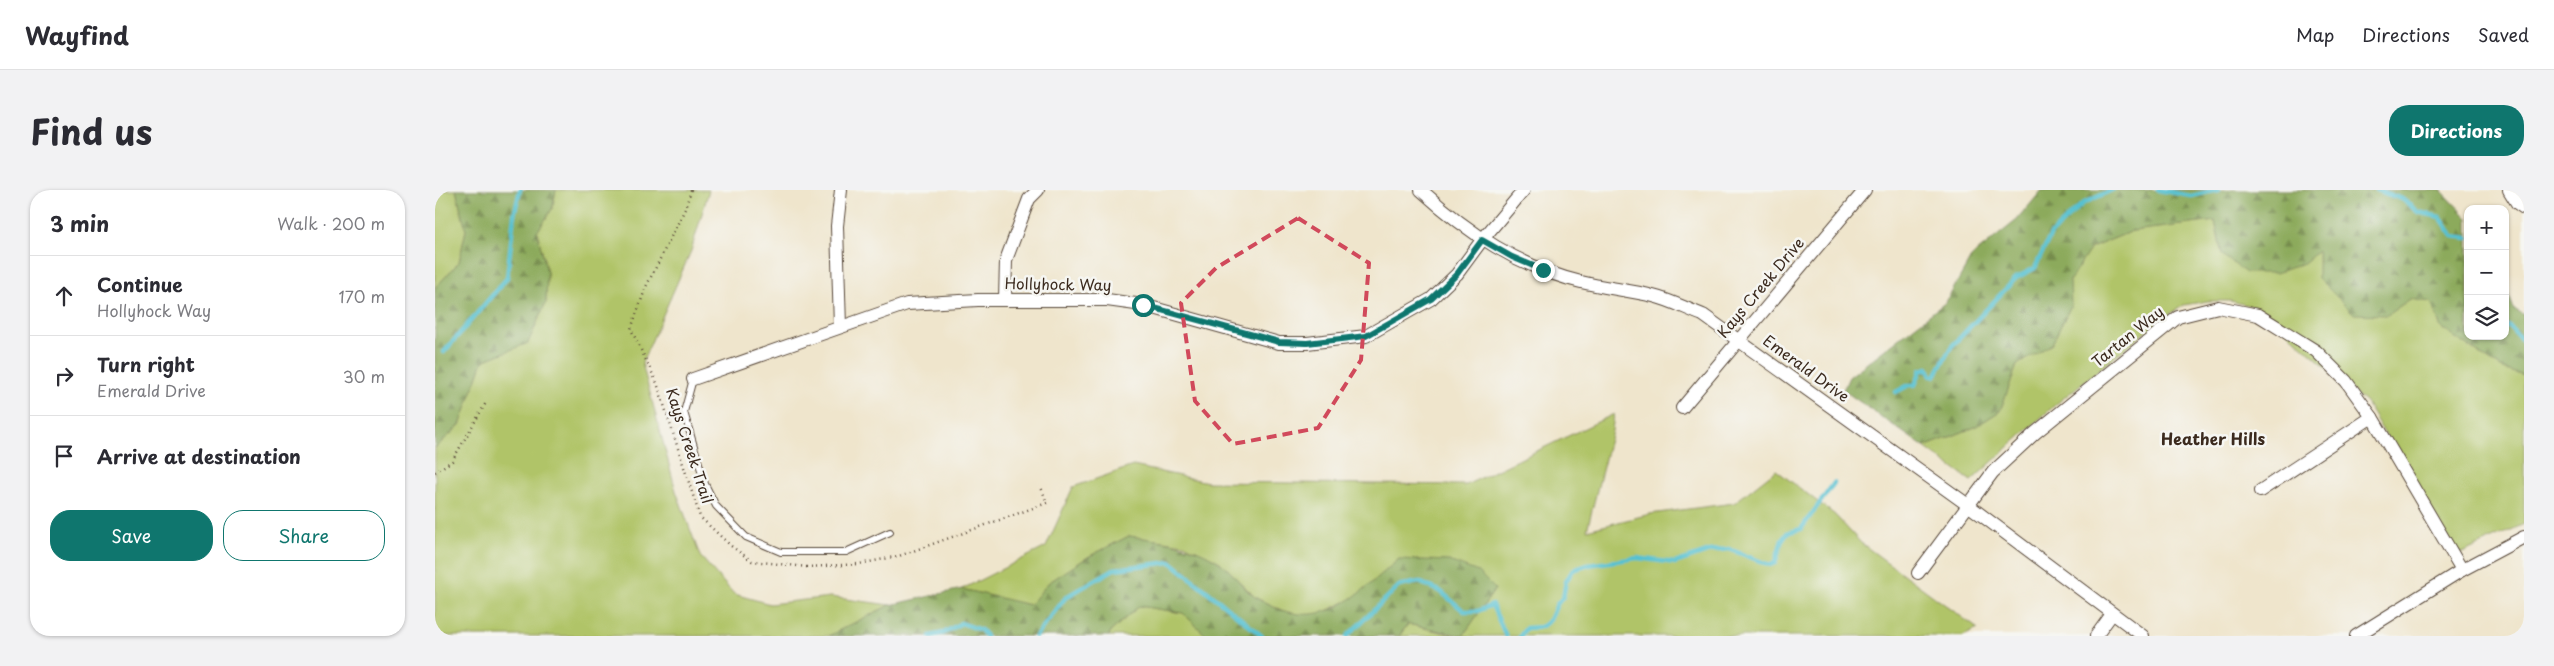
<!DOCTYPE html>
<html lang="en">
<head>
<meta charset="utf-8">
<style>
	:root { --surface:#fff; --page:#f2f2f3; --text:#2b2b33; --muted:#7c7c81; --line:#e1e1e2; --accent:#0f766e }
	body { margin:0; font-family:"Playpen Sans",sans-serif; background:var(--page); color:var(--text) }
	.controls { position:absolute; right:15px; top:15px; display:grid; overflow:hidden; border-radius:10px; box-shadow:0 1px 4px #0004 }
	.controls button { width:45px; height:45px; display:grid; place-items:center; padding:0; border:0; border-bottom:1px solid var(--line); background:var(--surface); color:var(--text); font:25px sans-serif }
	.stop { position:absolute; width:15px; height:15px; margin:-11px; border:4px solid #0f766e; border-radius:50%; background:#fff }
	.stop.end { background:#0f766e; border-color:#fff; box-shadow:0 1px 5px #0008 }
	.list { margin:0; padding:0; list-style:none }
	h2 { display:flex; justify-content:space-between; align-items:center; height:65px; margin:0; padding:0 20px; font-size:21px }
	h2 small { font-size:16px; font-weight:400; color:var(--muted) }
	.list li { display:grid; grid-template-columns:32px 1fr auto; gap:15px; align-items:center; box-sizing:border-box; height:80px; padding:0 20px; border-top:1px solid var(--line) }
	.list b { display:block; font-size:19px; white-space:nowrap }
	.list p { margin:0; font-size:16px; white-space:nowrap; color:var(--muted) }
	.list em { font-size:16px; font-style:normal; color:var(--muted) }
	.actions { display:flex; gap:10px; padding:15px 20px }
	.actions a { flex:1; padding:11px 0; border:1px solid var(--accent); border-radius:20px; text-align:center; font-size:18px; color:var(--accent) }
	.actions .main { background:var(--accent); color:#fff }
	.icon { flex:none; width:28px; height:28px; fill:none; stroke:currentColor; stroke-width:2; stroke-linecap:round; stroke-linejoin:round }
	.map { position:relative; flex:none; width:2089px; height:446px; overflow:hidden; border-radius:20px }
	header { display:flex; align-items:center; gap:30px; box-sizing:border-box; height:70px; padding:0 25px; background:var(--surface); border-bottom:1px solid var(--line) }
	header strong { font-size:24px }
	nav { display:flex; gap:28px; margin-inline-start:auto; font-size:18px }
	.intro { display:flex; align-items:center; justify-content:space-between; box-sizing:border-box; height:120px; padding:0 30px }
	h1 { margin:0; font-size:35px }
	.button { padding:12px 22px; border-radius:20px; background:var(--accent); color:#fff; font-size:18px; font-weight:700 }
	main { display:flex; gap:30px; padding:0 30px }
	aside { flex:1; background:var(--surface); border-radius:20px; box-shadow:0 1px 4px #0004 }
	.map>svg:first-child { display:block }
	.grass { fill:#b0c468; stroke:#767743 }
	.forest { fill:url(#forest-firs); stroke:#646a3d }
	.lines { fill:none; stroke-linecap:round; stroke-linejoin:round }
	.stream { stroke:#56c1d1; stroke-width:4.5 }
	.service-casing { stroke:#564638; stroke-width:8 }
	.minor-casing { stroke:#564638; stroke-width:14 }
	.path { stroke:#564638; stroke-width:2.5; stroke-dasharray:1 4; stroke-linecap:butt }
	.service { stroke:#fff; stroke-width:6 }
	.minor { stroke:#fff; stroke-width:12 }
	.route { stroke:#0f766e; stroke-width:6 }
	.marked { fill:none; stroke:#d1495b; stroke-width:4; stroke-dasharray:10 6; stroke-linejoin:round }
	.labels { text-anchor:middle; stroke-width:5; stroke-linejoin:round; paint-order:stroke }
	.street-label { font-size:15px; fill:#3b2a1e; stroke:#f6f6f2 }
	.neighbourhood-label { font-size:16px; font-weight:bold; fill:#3b2a1e; stroke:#f6f6f2 }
</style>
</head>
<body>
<header>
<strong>Wayfind</strong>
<nav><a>Map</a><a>Directions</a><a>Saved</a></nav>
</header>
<div class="intro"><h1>Find us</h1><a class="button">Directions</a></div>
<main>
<aside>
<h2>3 min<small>Walk · 200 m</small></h2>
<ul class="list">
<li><svg class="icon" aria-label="ahead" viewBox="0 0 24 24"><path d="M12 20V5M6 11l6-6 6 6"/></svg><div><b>Continue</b><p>Hollyhock Way</p></div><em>170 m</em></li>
<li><svg class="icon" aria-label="right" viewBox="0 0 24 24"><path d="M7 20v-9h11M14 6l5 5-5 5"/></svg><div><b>Turn right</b><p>Emerald Drive</p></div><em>30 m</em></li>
<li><svg class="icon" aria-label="arrive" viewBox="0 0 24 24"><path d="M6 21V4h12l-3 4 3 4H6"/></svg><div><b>Arrive at destination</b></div></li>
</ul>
<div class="actions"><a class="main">Save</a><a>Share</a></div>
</aside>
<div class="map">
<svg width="2089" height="446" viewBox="0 0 2089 446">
	<defs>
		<pattern id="forest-firs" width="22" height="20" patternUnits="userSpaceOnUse" patternTransform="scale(1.25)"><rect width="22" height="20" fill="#8caa5c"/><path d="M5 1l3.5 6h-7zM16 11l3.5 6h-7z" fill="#748b4b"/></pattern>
	</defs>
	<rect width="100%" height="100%" fill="#f6f6f2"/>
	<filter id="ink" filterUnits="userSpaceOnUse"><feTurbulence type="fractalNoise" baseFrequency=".02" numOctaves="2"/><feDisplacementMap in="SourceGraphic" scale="10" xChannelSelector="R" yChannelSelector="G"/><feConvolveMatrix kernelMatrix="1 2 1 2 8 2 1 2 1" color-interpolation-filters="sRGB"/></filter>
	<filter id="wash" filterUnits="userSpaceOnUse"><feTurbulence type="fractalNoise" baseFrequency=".0096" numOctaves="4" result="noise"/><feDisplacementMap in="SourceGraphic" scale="20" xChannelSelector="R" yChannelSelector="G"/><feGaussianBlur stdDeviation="1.12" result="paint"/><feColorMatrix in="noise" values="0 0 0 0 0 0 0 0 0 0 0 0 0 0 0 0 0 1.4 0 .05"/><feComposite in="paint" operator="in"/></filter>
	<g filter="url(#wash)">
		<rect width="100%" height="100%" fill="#efe5cc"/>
		<g class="grass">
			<polygon points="0,0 21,0 31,40 24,72 0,98"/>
			<polygon points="121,0 274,0 256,61 207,173 241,301 265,366 299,404 335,414 395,407 455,415 393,446 0,446 0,258 25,235 48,171 93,152 111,112 112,82 102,42 117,19"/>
			<polygon points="1780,31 1787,65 1883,60 1952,125 1975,109 1996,112 2006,138 2066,178 2089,186 2089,334 2023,365 1931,213 1838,129 1816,116 1795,111 1773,111 1749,115 1723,132 1620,215 1536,291 1489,257 1540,237 1565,221 1582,175 1617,153 1636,115 1634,90 1656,58 1697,41"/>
			<polygon points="1179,224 1177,241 1152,340 1215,324 1299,313 1341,280 1400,325 1426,353 1543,439 1528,446 1028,446 1060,399 964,369 919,408 882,425 857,425 821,408 785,372 749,354 694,346 653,367 613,393 595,416 527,399 611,357 638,297 698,276 773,292 1031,295"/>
			<polygon points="704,416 748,423 772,446 674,446 675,442"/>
			<polygon points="973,434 1021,446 964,446"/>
		</g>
		<g class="forest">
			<polygon points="21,0 121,0 117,19 102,42 112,82 111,112 93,153 48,171 25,235 0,258 0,98 24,72 31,40"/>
			<polygon points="1607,0 2006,0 2033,28 2033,146 2070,146 2070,96 2079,119 2089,125 2089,186 2066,178 2006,138 1996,112 1975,109 1952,125 1919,124 1883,88 1883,61 1869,73 1841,83 1811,83 1787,65 1780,31 1697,41 1656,58 1635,90 1636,115 1617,154 1582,175 1565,221 1540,237 1489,257 1408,200 1414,187 1511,112 1537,66 1582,30"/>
			<path d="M 694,346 C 728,351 755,353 784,372 C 799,382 808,400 823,409 C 885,446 918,409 964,369 L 1014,371 L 1043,382 L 1060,399 L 1028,446 L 973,434 L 964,446 L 772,446 L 748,423 L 704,416 L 675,442 L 674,446 L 393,446 L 455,415 L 527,399 L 595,415 L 613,393 L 653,367 Z"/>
		</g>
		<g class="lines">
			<g class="stream">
				<polyline points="1723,0 1756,6 1783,0"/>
				<polyline points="1941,0 1967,9 1983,22 2005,27 2018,46 2033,48"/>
				<polyline points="2070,137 2074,136 2089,153"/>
				<polyline points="9,162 72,88 79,25 85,0"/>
				<polyline points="1461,202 1474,195 1480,195 1486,180 1493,178 1496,186 1500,186 1516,157 1581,88 1600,78 1616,44 1647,14 1677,0"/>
				<polyline points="495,446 509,443 526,433 546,440 551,446"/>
				<polyline points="601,446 631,407 679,379 736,372 827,446"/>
				<polyline points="912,446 964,396 984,392 1005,401 1029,421 1043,421 1057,415 1071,446"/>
				<polyline points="1085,446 1091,438 1106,437 1115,430 1122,414 1128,407 1131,391 1138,380 1153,375 1202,368 1240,373 1275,361 1294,359 1335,375 1340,373 1347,350 1352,343 1366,339 1399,293"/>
			</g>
		</g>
	</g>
	<g filter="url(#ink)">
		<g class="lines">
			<defs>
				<polyline id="service" points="258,189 249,222 270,294 281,316 311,347 346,362 411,362 455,342"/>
				<g id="minor">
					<path d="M 986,0 C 1033,43 1084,77 1146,92 C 1170,98 1194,100 1218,106 C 1235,110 1252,119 1268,125 L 1533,315 L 1708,446"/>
					<polyline points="2074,0 2082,13 2089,18"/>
					<polyline points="570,110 571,70 594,9 603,0"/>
					<polyline points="405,137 402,36 406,0"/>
					<polyline points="258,189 472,114 543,110 672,110 708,115 844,153 872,153 931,146 996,109 1022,84 1047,50 1089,0"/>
					<polyline points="1247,218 1430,0"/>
					<polyline points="1825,301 1937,227"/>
					<polyline points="1483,383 1558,282 1600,243 1743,127 1783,117 1823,125 1881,161 1911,191 1937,227 2027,380"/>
					<polyline points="1661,446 1677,424"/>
					<polyline points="1921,446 2027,380 2089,347"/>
				</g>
			</defs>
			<use href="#service" class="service-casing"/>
			<use href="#minor" class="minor-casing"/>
			<g class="path">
				<polyline points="256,0 250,19 211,97 196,139 222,193 265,327 296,356 317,371 372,377 424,374 464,366 612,313 606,297"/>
				<polyline points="0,282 17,271 52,211"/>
			</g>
			<use href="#service" class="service"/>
			<use href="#minor" class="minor"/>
		</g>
	</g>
	<g class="lines" filter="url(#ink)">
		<polyline class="route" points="708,115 844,152 872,153 931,146 996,109 1022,84 1047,50 1077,67 1108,80"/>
	</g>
	<path class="marked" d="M 863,28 L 934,73 L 926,170 L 883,238 L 798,254 L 760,211 L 746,113 L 781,78 Z"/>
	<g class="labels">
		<g class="street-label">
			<text transform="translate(623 95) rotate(1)" y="5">Hollyhock Way</text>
			<text transform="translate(1326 98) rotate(-50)" y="5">Kays Creek Drive</text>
			<text transform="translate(1693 147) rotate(-39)" y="5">Tartan Way</text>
			<text transform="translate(1371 179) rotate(36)" y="5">Emerald Drive</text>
			<text transform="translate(254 256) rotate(72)" y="5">Kays Creek Trail</text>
		</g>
		<g class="neighbourhood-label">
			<text x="1778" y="255">Heather Hills</text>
		</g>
	</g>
</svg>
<div class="controls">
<button>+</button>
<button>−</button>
<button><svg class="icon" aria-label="layers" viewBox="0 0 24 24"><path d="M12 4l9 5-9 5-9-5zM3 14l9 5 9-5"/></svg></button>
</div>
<div class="stop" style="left:708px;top:115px"></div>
<div class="stop end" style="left:1108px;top:80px"></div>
</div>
</main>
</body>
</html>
